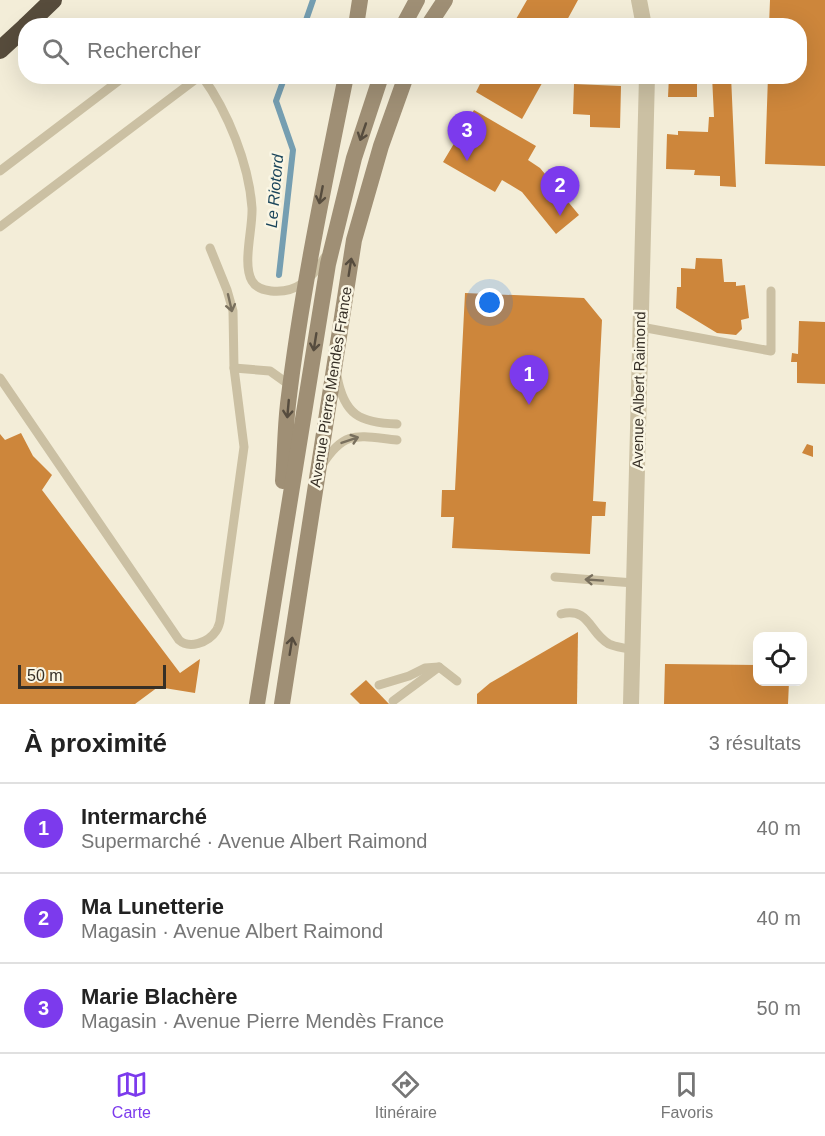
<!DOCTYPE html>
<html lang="fr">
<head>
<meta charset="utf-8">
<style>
	:root { --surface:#fff; --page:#f2f2f2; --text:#222; --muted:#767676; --line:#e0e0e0; --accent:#7c3aed }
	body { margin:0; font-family:Helvetica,sans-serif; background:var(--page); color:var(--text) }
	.controls { position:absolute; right:18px; bottom:18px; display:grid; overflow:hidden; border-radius:12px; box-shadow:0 6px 24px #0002 }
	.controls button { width:54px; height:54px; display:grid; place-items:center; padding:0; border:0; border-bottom:2px solid var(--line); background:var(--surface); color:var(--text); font:30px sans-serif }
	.scale { position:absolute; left:18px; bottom:15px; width:148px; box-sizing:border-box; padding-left:6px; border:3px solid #362f26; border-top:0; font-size:16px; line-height:21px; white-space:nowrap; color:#362f26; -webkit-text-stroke:4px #faf6e4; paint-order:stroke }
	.you { position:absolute; left:490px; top:303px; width:21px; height:21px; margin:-15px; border:4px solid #fff; border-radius:50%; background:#1a73e8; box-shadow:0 0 0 9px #1a73e833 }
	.badge { display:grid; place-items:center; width:39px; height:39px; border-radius:50%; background:var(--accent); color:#fff; font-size:20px; font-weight:700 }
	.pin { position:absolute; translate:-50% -50px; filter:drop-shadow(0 2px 3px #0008) }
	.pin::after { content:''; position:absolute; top:32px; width:21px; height:18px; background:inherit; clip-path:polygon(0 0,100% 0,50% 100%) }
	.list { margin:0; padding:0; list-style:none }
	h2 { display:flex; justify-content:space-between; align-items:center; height:78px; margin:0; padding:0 24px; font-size:26px }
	h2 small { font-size:20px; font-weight:400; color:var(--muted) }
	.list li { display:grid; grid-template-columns:39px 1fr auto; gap:18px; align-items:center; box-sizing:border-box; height:90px; padding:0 24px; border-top:2px solid var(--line) }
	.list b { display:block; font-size:22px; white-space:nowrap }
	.list p { margin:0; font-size:20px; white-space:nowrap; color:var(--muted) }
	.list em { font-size:20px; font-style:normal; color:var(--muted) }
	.icon { flex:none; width:33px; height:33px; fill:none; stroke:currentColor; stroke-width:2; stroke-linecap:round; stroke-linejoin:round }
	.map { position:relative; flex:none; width:825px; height:704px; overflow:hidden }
	.search { position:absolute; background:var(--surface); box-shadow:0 6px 24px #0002; left:18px; right:18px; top:18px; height:66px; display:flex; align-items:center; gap:15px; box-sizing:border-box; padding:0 21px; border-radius:24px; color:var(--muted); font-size:22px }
	.sheet { height:348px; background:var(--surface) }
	nav { display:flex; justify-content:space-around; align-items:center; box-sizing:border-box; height:84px; border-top:2px solid var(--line); background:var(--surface); font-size:16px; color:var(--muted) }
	nav a { display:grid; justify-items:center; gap:3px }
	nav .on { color:var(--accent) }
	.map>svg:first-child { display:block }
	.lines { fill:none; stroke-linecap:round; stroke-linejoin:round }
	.stream { stroke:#759eb1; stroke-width:6 }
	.building { fill:#cd863b }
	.service { stroke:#cbc0a3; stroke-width:9 }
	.tertiary { stroke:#cbc0a3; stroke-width:16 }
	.secondary { stroke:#9f8f75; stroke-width:16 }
	.motorway { stroke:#574c3c; stroke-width:18 }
	.oneway { stroke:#564c3e }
	.oneway2 { stroke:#79705e }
	.labels { text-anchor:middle; stroke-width:5; stroke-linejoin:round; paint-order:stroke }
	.street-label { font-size:15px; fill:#362f26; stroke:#faf6e4 }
	.water-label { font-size:16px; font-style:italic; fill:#19445a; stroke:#faf6e4 }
</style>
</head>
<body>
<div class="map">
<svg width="825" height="704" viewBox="0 0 825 704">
	<rect width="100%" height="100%" fill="#f3edd8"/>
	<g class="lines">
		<g class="stream">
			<polyline points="304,26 313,0"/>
			<polyline points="279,275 293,150 276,101 285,76"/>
		</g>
	</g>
	<g class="building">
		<polygon points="527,0 578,0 566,22 567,23 566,26 512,26"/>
		<polygon points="770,0 825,0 825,166 765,164 768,76 800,76 800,26 769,26"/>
		<polygon points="484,76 546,76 522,119 476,92"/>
		<polygon points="669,76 697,76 697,97 668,97"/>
		<polygon points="712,76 731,76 736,187 720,186 720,176 694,175 695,170 666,169 667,134 678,135 678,131 708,132 709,117 714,117"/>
		<polygon points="574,84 621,86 620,128 590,127 590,115 573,114"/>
		<polygon points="474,110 536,146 528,160 540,168 579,215 556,234 522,192 502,180 495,192 443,162"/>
		<polygon points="696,258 722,259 724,282 736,282 736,286 745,285 749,318 741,320 742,329 736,335 717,333 676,308 677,287 681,287 681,268 695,269"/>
		<polygon points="465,293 584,298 602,320 593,501 606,502 605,516 592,516 590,554 452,548 454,517 441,517 442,490 455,490"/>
		<polygon points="799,321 825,322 825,384 797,383 797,362 791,362 792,353 798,354"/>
		<polygon points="21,433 33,456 52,475 42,490 180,673 200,659 195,693 158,687 135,704 0,704 0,434 5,440"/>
		<polygon points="807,444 813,446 813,457 802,453"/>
		<polygon points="578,632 577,704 477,704 477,694 490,683"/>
		<polygon points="665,664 758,665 758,682 789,682 788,704 664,704"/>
		<polygon points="366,680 389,704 360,704 350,694"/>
	</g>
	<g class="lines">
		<g class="service">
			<path d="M 202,76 C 228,112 249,164 252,208 C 253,228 242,264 252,281 C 256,288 263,290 271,291 C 297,294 313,278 325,257"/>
			<polyline points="0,171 125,76"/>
			<polyline points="0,227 200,76"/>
			<polyline points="641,327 771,351 771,291"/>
			<polyline points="234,368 270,371 291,386"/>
			<path d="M 337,376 C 344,415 360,423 397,424"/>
			<path d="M 0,378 L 179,640 C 189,649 208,643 216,631 C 217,631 220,622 220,621 L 244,447 L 234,368 L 233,311 L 227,290 L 210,248"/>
			<path d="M 322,465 C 345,429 358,436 397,440"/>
			<polyline points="555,577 634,583"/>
			<path d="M 561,614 C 590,607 589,633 609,644 C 615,647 626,648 632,650"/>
			<polyline points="379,685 409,676 425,668 439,667 457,681"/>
			<polyline points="393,701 439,667"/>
		</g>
		<g class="tertiary">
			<polyline points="639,0 644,26"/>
			<polyline points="631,704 647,76"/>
		</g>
		<g class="secondary">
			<polyline points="356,26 360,0"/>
			<polyline points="403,26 417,0"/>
			<polyline points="428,26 445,0"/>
			<path d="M 283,481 C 285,456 285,430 288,404 C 301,294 324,185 346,76"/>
			<polyline points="257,704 328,264 354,158 381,76"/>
			<polyline points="282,704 354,240 381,146 406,76"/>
		</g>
		<g class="motorway">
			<polyline points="26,26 53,0"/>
			<polyline points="0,50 26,26"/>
		</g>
	</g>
	<defs><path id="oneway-shaft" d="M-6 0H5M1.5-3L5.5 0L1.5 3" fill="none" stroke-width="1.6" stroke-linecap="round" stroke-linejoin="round" transform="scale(1.5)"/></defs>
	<g class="oneway">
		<use href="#oneway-shaft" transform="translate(363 132) rotate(109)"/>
		<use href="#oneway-shaft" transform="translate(321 195) rotate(101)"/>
		<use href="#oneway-shaft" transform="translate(350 267) rotate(-81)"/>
		<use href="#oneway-shaft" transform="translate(315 342) rotate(99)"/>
		<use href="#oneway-shaft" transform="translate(288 409) rotate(95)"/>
		<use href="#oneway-shaft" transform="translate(291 646) rotate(-81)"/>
	</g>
	<g class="oneway2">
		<use href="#oneway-shaft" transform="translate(230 303) rotate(77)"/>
		<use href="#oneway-shaft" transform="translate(350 440) rotate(-19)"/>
		<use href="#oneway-shaft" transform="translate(594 580) rotate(-176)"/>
	</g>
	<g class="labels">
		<g class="street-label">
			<text transform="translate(331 387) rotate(-81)" y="5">Avenue Pierre Mendès France</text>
			<text transform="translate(639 390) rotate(-89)" y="5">Avenue Albert Raimond</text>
		</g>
		<g class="water-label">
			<text transform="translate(274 191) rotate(-85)" y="6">Le Riotord</text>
		</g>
	</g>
</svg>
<div class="controls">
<button><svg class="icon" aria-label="locate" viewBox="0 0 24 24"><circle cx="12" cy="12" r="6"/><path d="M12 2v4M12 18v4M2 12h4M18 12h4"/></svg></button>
</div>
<div class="scale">50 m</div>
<div class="you"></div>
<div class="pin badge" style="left:529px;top:405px">1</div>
<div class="pin badge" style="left:560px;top:216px">2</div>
<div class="pin badge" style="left:467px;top:161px">3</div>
<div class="search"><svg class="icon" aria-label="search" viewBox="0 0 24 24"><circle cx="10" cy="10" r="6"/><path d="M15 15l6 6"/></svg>Rechercher</div>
</div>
<section class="sheet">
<h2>À proximité<small>3 résultats</small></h2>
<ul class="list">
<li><span class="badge">1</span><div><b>Intermarché</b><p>Supermarché · Avenue Albert Raimond</p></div><em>40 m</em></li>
<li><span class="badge">2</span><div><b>Ma Lunetterie</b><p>Magasin · Avenue Albert Raimond</p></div><em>40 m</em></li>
<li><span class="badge">3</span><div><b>Marie Blachère</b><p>Magasin · Avenue Pierre Mendès France</p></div><em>50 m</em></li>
</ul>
</section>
<nav>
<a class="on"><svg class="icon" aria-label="map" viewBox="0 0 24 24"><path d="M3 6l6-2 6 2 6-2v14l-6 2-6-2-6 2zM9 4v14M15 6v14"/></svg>Carte</a>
<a><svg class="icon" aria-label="directions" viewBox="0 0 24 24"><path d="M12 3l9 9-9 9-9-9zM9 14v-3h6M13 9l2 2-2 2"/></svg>Itinéraire</a>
<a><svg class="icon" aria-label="saved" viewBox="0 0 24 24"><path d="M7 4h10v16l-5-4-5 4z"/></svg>Favoris</a>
</nav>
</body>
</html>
